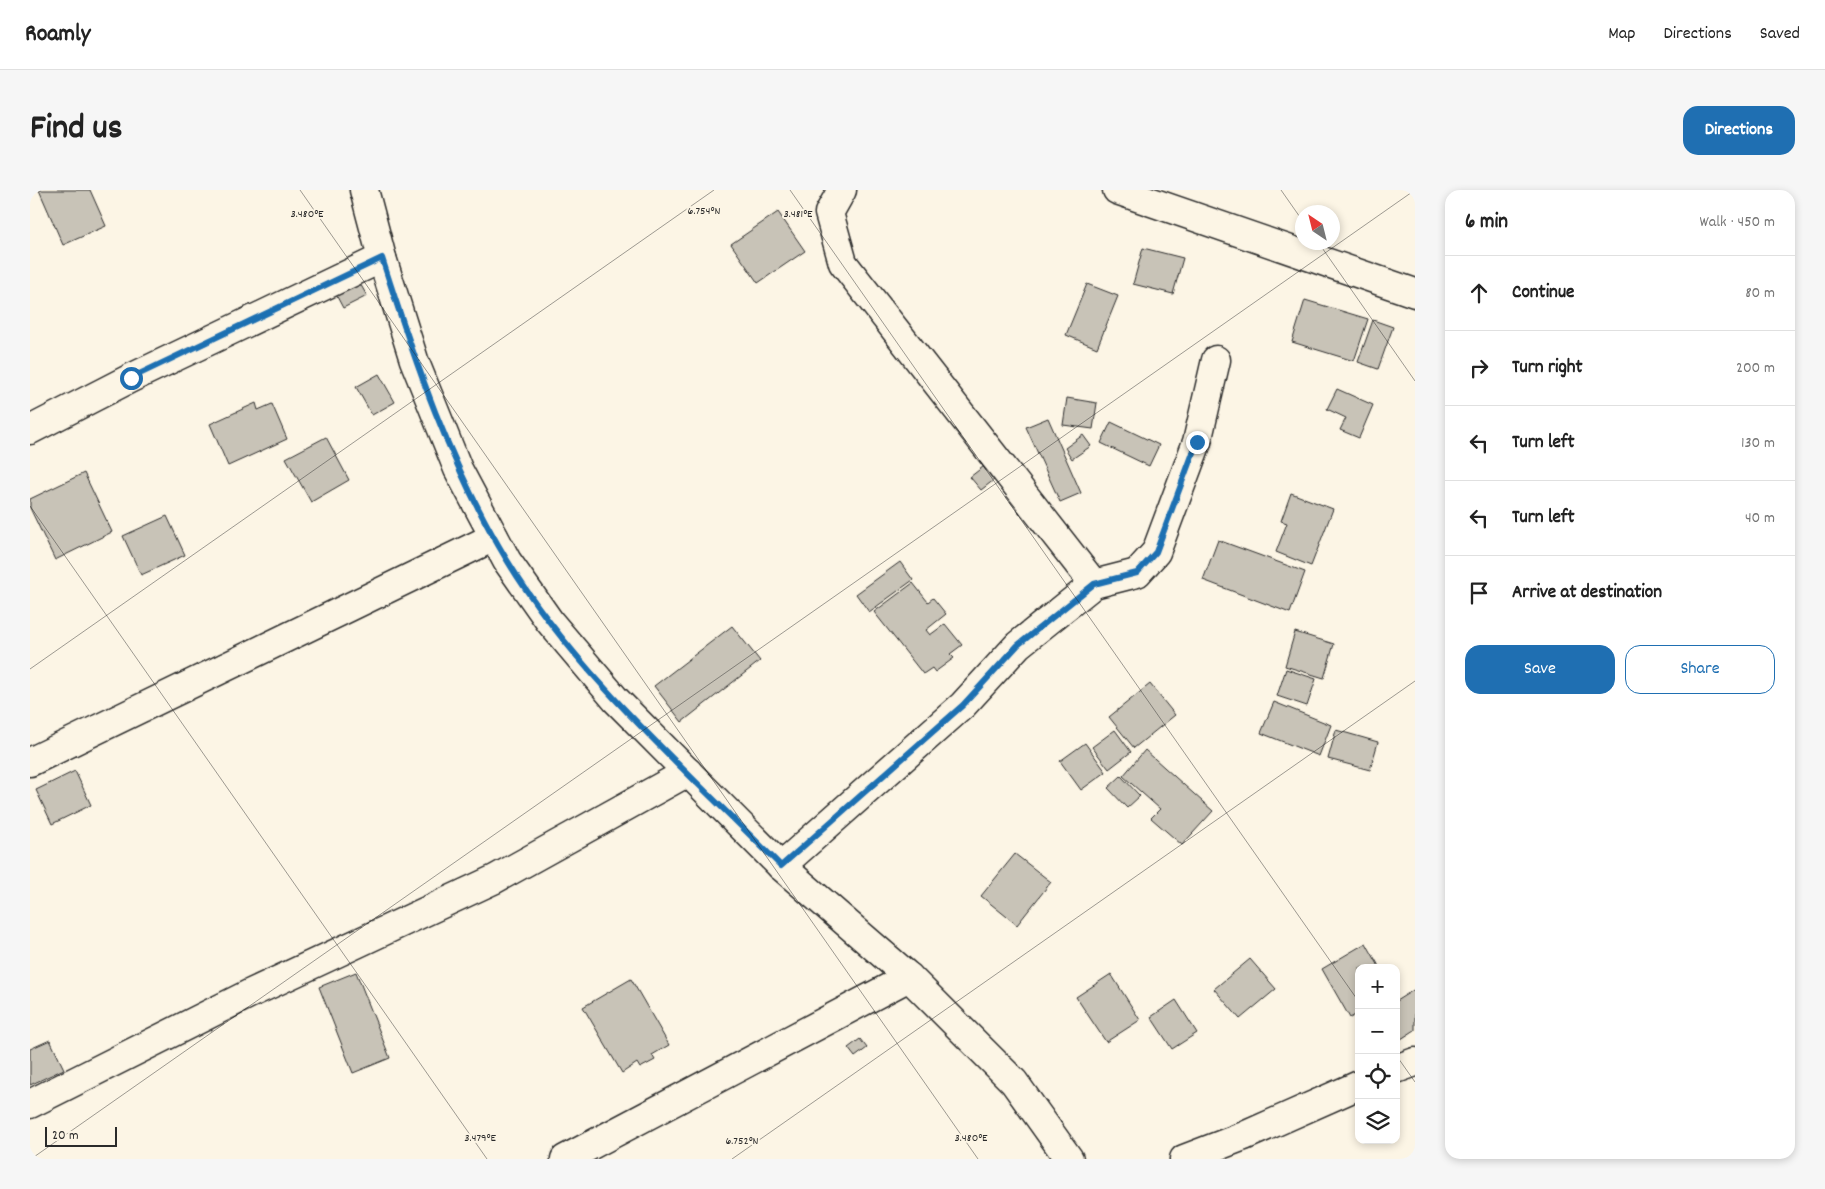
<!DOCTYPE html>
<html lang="en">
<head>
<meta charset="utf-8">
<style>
	:root { --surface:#fff; --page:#f6f6f6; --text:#222; --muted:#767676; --line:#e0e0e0; --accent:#1f6fb2 }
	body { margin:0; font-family:Dekko,sans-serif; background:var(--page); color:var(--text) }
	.controls { position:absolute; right:15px; bottom:15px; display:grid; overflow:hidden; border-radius:10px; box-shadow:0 2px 8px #0003 }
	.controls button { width:45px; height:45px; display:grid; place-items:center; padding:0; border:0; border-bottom:1px solid var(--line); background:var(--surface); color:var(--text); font:25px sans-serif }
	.compass { position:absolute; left:1265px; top:15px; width:45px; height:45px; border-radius:50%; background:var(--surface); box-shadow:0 2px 8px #0003; rotate:325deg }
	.scale { position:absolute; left:15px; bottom:12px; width:72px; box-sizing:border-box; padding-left:5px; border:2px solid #2b2b2b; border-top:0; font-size:14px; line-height:18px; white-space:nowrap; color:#2b2b2b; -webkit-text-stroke:4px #fcf5e5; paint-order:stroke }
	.stop { position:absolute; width:15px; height:15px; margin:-11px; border:4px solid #1f6fb2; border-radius:50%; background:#fff }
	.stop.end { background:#1f6fb2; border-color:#fff; box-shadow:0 1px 5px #0008 }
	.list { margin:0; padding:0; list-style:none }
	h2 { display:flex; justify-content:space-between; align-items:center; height:65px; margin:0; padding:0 20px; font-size:21px }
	h2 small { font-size:16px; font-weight:400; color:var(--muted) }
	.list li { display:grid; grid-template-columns:32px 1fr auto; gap:15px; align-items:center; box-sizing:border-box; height:75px; padding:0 20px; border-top:1px solid var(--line) }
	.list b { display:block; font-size:19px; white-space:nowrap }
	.list em { font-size:16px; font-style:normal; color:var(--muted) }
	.actions { display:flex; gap:10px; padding:15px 20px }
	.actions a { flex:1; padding:11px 0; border:1px solid var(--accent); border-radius:15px; text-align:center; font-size:18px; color:var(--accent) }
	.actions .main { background:var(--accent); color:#fff }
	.icon { flex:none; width:28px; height:28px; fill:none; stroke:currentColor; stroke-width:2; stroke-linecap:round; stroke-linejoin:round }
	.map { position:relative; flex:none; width:1385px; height:969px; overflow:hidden; border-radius:15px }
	header { display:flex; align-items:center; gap:30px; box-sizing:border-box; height:70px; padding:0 25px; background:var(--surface); border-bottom:1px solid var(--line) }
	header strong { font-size:24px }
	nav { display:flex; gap:28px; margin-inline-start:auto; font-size:18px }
	.intro { display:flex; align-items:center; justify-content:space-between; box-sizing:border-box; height:120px; padding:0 30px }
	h1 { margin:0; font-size:35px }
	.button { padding:12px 22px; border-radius:15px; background:var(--accent); color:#fff; font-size:18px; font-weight:700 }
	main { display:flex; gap:30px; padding:0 30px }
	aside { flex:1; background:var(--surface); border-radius:15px; box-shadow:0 2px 8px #0003 }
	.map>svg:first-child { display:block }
	.building { fill:#c8c3b7; stroke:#2b2b2b }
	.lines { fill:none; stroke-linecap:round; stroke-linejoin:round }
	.street-casing { stroke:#2b2b2b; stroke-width:31 }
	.street { stroke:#fcf5e5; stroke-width:28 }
	.route { stroke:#1f6fb2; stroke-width:6 }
	.ticks { fill:none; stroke:#2b2b2b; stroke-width:1; stroke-opacity:0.45 }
	.ticks-label { font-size:12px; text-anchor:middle; fill:#2b2b2b; stroke:#fcf5e5; stroke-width:4; stroke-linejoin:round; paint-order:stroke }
</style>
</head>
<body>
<header>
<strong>Roamly</strong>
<nav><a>Map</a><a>Directions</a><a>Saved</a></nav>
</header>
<div class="intro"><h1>Find us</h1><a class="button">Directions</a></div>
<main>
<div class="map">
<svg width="1385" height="969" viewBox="0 0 1385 969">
	<rect width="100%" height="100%" fill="#fcf5e5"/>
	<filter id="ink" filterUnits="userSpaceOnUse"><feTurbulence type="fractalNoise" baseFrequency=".02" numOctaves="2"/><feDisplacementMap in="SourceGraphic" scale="10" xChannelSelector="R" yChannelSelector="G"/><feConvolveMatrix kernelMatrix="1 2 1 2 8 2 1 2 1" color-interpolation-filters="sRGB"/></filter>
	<g filter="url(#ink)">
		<g class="building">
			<polygon points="9,0 60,0 76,36 33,55"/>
			<polygon points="748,22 775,61 728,93 701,54"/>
			<polygon points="1113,58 1153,68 1143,104 1103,94"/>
			<polygon points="327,88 337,106 313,118 304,101"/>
			<polygon points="1057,94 1088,106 1067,158 1036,145"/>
			<polygon points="1275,110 1338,129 1324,171 1262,152"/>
			<polygon points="1343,130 1363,137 1348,179 1328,172"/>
			<polygon points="349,184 365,212 342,225 326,197"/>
			<polygon points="1307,199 1343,215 1329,248 1310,240 1316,228 1297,219"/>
			<polygon points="1037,208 1067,213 1063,239 1033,235"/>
			<polygon points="226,213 228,220 242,214 257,249 198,276 180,234"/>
			<polygon points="1018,228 1051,303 1030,312 996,237"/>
			<polygon points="1081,232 1129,255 1119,276 1071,253"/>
			<polygon points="1053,245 1061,256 1042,269 1035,258"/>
			<polygon points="296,247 319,290 281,312 256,268"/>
			<polygon points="958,273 969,286 951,300 940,287"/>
			<polygon points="54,283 82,342 25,370 0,318 0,309"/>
			<polygon points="1261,303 1303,319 1281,376 1246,362 1257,333 1251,331"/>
			<polygon points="137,326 155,365 111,385 93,346"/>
			<polygon points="1188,350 1275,382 1260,423 1173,390"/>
			<polygon points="870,372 883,390 839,422 826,404"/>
			<polygon points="883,393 898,412 903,408 916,424 896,440 900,445 915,434 932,455 920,464 924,468 905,482 902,478 893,484 844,422"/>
			<polygon points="702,436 730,471 652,532 624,496"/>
			<polygon points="1265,442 1304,454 1294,488 1255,476"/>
			<polygon points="1256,479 1286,489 1277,516 1247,506"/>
			<polygon points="1120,494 1145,525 1104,558 1079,527"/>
			<polygon points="1244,512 1301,535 1289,566 1231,543"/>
			<polygon points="1085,540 1101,562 1079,579 1062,557"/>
			<polygon points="1306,540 1348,552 1340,580 1298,569"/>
			<polygon points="1055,553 1076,582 1051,600 1030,571"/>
			<polygon points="1115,560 1183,621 1152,655 1121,628 1130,619 1093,586"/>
			<polygon points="45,581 61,615 22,634 6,600"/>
			<polygon points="1091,586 1110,606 1097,618 1078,598"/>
			<polygon points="985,664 1021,692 987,735 951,706"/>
			<polygon points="1336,753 1350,778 1329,778 1329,823 1320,828 1292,779"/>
			<polygon points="1220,769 1246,799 1210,829 1184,799"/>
			<polygon points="326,782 360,868 323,883 289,797"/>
			<polygon points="1081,784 1110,830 1076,852 1046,807"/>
			<polygon points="601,789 639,855 622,865 625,870 610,878 607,873 592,883 553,817"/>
			<polygon points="1385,799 1385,840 1371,849 1366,842 1366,811"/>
			<polygon points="1146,810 1167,843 1142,859 1121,827"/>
			<polygon points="830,849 837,858 825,867 818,858"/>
			<polygon points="20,850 34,879 0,895 0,859"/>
		</g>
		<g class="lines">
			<defs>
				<g id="street">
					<polyline points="334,0 352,68 384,170 428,279 477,371 520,432 586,510 751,676 879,787 984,892 1039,969"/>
					<polyline points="812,0 799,23 813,73 1064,394"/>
					<polyline points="1087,0 1385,103"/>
					<polyline points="0,240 101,188 352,68"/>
					<polyline points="0,572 464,347"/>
					<polyline points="751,676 933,515 988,455 1064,394 1107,383 1126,362 1167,252 1186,170"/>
					<polyline points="1366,879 1385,872"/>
					<polyline points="0,914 219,804 465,689 658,582"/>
					<polyline points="535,969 879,787"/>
					<polyline points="1154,969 1214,946 1329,895"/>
				</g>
			</defs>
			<use href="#street" class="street-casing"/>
			<use href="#street" class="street"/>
		</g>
	</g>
	<g class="lines" filter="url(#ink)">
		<path class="route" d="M 101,188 L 352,68 C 385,172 420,276 477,370 C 545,483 658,582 751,676 L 933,515 L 988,455 L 1064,394 L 1107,383 L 1126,362 L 1167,252"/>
	</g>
	<path class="ticks" d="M 270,0 L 948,969M 760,0 L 1329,812M 1251,0 L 1272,30M 1288,52 L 1385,191M 0,316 L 457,969M 0,479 L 684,0M 1366,865 L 1385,892M 1,969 L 1385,0M 702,969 L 1385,491"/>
	<g class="ticks-label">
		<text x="674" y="24">6.754°N</text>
		<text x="277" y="27">3.480°E</text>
		<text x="768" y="27">3.481°E</text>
		<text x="450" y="951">3.479°E</text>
		<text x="941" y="951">3.480°E</text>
		<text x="712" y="954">6.752°N</text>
	</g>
</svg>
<div class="controls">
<button>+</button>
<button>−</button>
<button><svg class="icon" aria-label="locate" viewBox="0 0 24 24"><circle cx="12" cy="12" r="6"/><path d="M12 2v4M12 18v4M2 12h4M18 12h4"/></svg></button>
<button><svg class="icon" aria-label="layers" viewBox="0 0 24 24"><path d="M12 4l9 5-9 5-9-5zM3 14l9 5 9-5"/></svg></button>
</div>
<svg class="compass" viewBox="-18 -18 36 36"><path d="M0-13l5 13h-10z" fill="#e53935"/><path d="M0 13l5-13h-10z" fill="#767676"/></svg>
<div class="scale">20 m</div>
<div class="stop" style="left:101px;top:188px"></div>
<div class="stop end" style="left:1167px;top:252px"></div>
</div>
<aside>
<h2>6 min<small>Walk · 450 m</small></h2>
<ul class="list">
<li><svg class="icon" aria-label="ahead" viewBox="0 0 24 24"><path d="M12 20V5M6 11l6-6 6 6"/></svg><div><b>Continue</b></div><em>80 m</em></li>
<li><svg class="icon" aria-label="right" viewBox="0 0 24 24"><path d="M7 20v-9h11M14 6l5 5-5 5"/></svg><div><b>Turn right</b></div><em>200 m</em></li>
<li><svg class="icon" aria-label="left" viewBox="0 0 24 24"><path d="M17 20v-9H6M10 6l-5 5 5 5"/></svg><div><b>Turn left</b></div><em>130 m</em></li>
<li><svg class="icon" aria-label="left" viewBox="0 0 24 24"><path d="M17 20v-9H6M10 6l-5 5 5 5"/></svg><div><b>Turn left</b></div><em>40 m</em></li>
<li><svg class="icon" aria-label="arrive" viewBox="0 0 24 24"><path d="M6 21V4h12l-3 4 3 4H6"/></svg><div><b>Arrive at destination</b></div></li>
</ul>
<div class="actions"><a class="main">Save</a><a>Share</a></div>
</aside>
</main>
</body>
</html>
